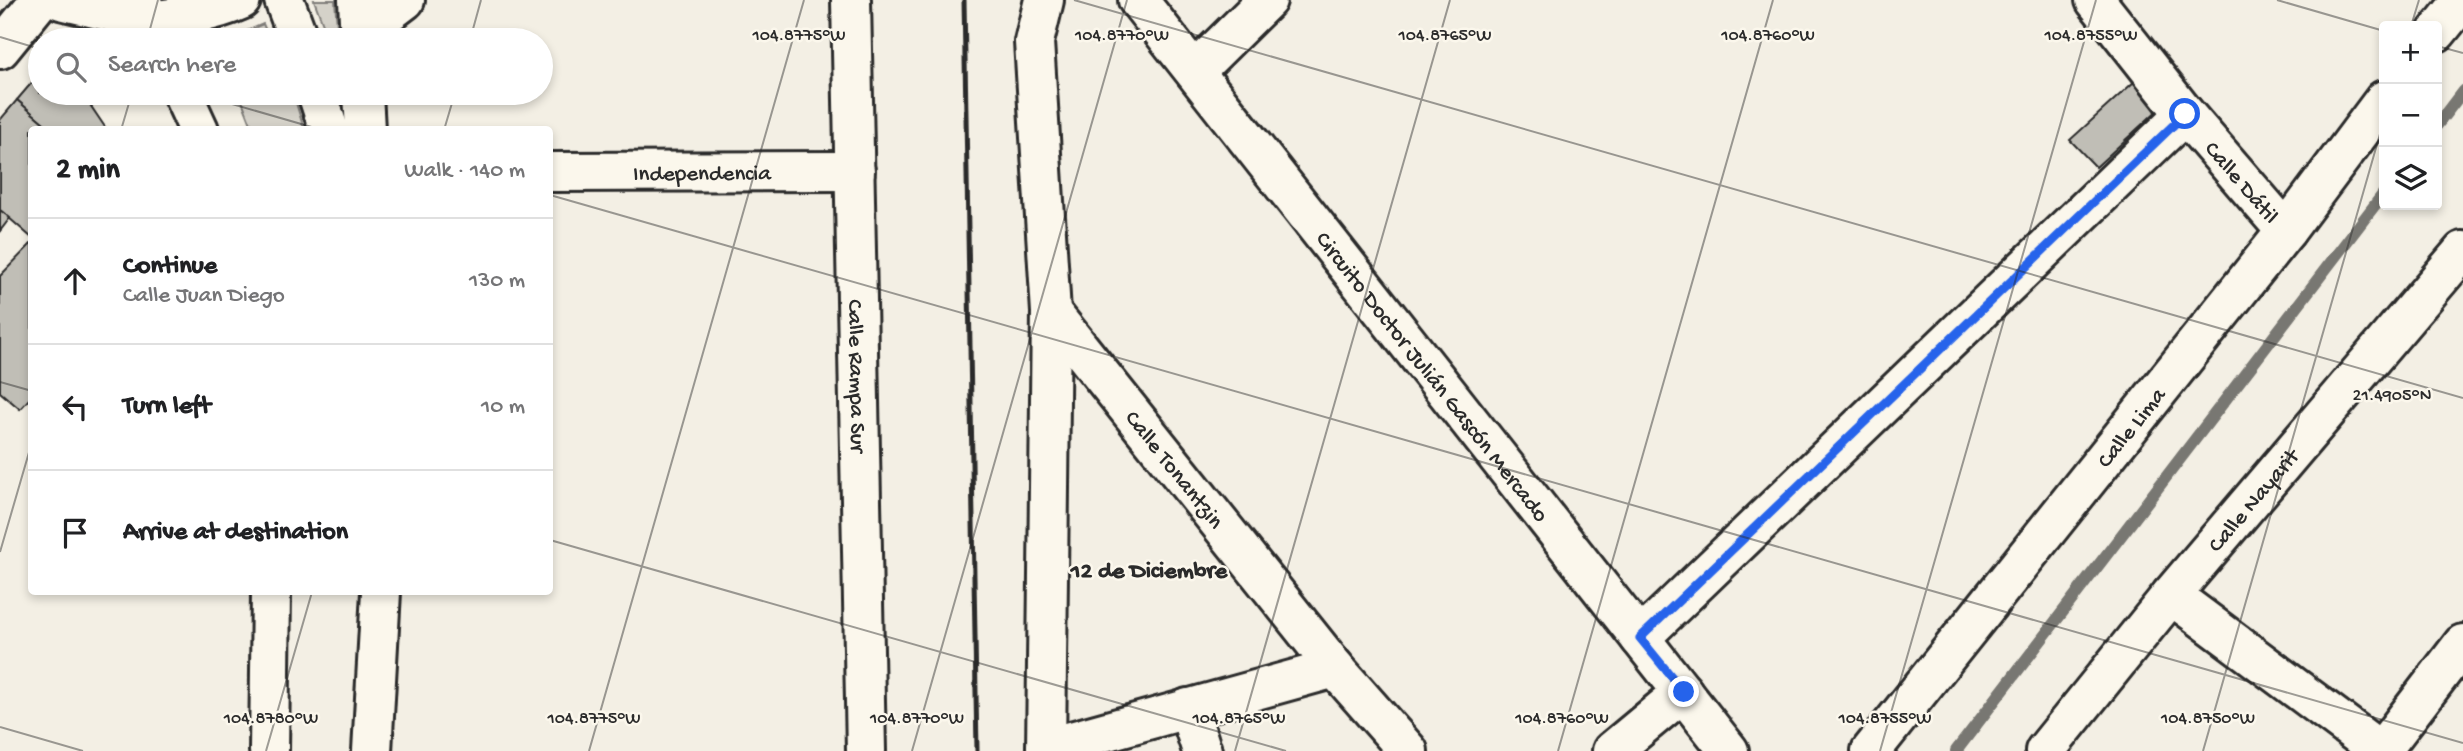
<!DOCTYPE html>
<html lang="en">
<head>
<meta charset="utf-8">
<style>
	:root { --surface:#fff; --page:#f2f2f2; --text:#202124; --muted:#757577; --line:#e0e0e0 }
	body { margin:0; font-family:"Gochi Hand",sans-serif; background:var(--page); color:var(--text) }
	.controls { position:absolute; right:21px; top:21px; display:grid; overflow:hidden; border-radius:7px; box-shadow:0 4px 10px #0003 }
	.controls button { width:63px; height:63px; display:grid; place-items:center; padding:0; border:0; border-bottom:2px solid var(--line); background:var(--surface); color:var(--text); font:35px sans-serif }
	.stop { position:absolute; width:21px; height:21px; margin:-16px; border:5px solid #2563eb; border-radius:50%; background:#fff }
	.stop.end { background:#2563eb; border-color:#fff; box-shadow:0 2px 7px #0008 }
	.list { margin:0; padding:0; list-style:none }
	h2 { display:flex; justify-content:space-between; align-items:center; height:91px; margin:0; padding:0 28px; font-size:30px }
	h2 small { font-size:23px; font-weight:400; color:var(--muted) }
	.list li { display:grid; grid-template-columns:46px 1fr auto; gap:21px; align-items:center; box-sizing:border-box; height:126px; padding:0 28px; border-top:2px solid var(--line) }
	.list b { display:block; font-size:26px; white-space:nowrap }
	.list p { margin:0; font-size:23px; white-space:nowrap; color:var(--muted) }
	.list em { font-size:23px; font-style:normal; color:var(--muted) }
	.icon { flex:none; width:38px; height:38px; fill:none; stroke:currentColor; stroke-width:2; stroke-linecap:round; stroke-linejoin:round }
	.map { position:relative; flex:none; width:2463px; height:751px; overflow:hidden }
	.search { position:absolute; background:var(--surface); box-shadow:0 4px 10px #0003; left:28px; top:28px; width:525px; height:77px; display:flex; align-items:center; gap:18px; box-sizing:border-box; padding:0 24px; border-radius:38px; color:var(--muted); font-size:26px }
	.panel { position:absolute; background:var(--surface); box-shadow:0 4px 10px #0003; left:28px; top:126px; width:525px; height:469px; border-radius:7px }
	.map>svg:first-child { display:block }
	.green { fill:#d5d2c9; stroke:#807e7a; stroke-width:2 }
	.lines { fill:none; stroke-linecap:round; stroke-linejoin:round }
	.stream { stroke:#787772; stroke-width:12 }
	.building { fill:#c0beb6; stroke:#2b2b2b; stroke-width:2 }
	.minor-casing { stroke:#2b2b2b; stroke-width:44 }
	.major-casing { stroke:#2b2b2b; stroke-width:44 }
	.highway-casing { stroke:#2b2b2b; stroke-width:44 }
	.minor { stroke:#fbf7ec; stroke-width:38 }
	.major { stroke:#fbf7ec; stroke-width:38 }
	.highway { stroke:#fbf7ec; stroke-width:38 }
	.rail { stroke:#2b2b2b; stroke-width:5 }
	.route { stroke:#2563eb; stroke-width:9 }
	.ticks { fill:none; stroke:#2b2b2b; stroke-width:2; stroke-opacity:0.45 }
	.labels { text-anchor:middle; stroke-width:5; stroke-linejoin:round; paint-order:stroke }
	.street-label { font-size:23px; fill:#2b2b2b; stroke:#fbf7ec }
	.neighbourhood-label { font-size:24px; font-weight:bold; fill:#2b2b2b; stroke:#fbf7ec }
	.ticks-label { font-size:18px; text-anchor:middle; fill:#2b2b2b; stroke:#fbf7ec; stroke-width:5; stroke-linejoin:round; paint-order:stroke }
</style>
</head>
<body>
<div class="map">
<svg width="2463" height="751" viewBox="0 0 2463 751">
	<rect width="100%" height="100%" fill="#f3efe4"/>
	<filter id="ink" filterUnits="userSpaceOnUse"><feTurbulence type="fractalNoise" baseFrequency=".0143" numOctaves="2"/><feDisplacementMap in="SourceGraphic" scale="14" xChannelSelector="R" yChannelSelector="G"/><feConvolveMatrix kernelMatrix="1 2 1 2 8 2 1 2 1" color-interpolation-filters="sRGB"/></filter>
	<g filter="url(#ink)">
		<g class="green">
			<polygon points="314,0 335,0 338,40 329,40"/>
			<polygon points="263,24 270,40 226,40"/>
			<polygon points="239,93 293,93 304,129 253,129"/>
		</g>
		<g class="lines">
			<g class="stream">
				<polyline points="2437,125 2463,91"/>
				<polyline points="1956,751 2384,193"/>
			</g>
		</g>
		<g class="building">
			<polygon points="40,73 40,93 82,93 107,130 52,130 17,100"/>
			<polygon points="2135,81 2160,108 2096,167 2070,140"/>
			<polygon points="17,100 52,130 32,130 32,238 0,210 0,120"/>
			<polygon points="0,210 10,218 0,231"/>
			<polygon points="32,243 32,396 20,409 0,392 0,276"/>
		</g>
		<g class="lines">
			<defs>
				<g id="minor">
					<polyline points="61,0 150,21"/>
					<path id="s1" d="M 851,0 L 866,751"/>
					<polyline points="1044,0 1034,42 1051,312 1046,751"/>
					<path id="s2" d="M 1138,0 L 1729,751"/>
					<path id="s3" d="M 2095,0 L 2185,114 L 2286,231"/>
					<polyline points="2437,32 2463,0"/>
					<polyline points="359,35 405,0"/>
					<polyline points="0,49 40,0"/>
					<polyline points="1195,71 1267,0"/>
					<path id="s4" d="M 550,172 L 855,171"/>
					<path id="s5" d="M 1051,312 L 1335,668 L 1408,751"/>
					<polyline points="2171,595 2380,751"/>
					<polyline points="1640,638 2185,114"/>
					<polyline points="1188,708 1202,751"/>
					<polyline points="1046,748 1335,668"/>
					<polyline points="1612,751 1683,692"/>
					<path id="s6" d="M 1871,751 L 2286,231 L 2384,100"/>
					<path id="s7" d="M 2045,751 L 2171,595 L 2463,251"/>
					<polyline points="2381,751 2463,644"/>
				</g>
				<path id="major" d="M 150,21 C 181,17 212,13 241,0"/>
				<g id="highway">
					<polyline points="141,0 158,40"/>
					<polyline points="284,0 299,40"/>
					<polyline points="358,0 360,40"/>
					<polyline points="182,93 199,130"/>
					<polyline points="317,93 329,130"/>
					<polyline points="363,93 365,130"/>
					<polyline points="269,751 271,592"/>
					<polyline points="372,751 381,592"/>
				</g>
			</defs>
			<use href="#minor" class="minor-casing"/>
			<use href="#major" class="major-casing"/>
			<use href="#highway" class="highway-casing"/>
			<use href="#minor" class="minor"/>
			<use href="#major" class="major"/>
			<use href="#highway" class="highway"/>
			<polyline class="rail" points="964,0 977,751"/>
		</g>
	</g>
	<g class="lines" filter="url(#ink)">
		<polyline class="route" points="1684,692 1640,638 2185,114"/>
	</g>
	<path class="ticks" d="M 1074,0 L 2463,398M 2277,0 L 2384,31M 2411,26 L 2419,0M 0,37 L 40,49M 147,40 L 158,0M 470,40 L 481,0M 2437,46 L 2463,53M 194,93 L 322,130M 121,130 L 132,93M 444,130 L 455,93M 550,195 L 2463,743M 0,382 L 32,391M 550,540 L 1286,751M 0,552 L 32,442M 0,727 L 83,751M 266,751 L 312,592M 589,751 L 804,0M 912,751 L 1127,0M 1235,751 L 1450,0M 1558,751 L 1773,0M 1880,751 L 2096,0M 2203,751 L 2384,120"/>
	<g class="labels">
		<g class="street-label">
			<text dy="8" stroke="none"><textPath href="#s4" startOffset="152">Independencia</textPath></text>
			<text dy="8" stroke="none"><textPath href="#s3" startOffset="234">Calle Dátil</textPath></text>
			<text dy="8" stroke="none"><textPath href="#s1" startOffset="376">Calle Rampa Sur</textPath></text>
			<text dy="8" stroke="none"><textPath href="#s2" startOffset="478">Circuito Doctor Julián Gascón Mercado</textPath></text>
			<text dy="8" stroke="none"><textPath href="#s6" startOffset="415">Calle Lima</textPath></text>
			<text dy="8" stroke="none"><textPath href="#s5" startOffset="200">Calle Tonantzin</textPath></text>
			<text dy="8" stroke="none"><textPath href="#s7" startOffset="326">Calle Nayarit</textPath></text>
		</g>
		<g class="neighbourhood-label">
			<text x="1149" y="577">12 de Diciembre</text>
		</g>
	</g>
	<g class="ticks-label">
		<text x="799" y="40">104.8775°W</text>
		<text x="1122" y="40">104.8770°W</text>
		<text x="1445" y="40">104.8765°W</text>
		<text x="1768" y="40">104.8760°W</text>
		<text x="2091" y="40">104.8755°W</text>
		<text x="2392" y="400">21.4905°N</text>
		<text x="271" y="723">104.8780°W</text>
		<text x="594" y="723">104.8775°W</text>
		<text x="917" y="723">104.8770°W</text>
		<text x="1239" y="723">104.8765°W</text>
		<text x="1562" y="723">104.8760°W</text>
		<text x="1885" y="723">104.8755°W</text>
		<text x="2208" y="723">104.8750°W</text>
	</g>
</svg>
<div class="controls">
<button>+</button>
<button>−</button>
<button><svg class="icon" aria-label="layers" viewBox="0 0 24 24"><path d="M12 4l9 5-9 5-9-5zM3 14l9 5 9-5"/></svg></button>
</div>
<div class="stop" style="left:2185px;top:114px"></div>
<div class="stop end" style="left:1684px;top:692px"></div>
<div class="search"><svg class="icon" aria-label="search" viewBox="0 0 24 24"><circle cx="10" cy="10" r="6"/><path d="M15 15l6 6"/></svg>Search here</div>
<section class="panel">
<h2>2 min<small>Walk · 140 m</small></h2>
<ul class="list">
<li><svg class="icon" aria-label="ahead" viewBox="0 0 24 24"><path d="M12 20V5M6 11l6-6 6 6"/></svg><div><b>Continue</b><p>Calle Juan Diego</p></div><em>130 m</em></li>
<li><svg class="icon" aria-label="left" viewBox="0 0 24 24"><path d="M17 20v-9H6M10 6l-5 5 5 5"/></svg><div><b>Turn left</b></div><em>10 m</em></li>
<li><svg class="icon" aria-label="arrive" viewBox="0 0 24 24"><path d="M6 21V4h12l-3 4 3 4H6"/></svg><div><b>Arrive at destination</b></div></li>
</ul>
</section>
</div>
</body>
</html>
